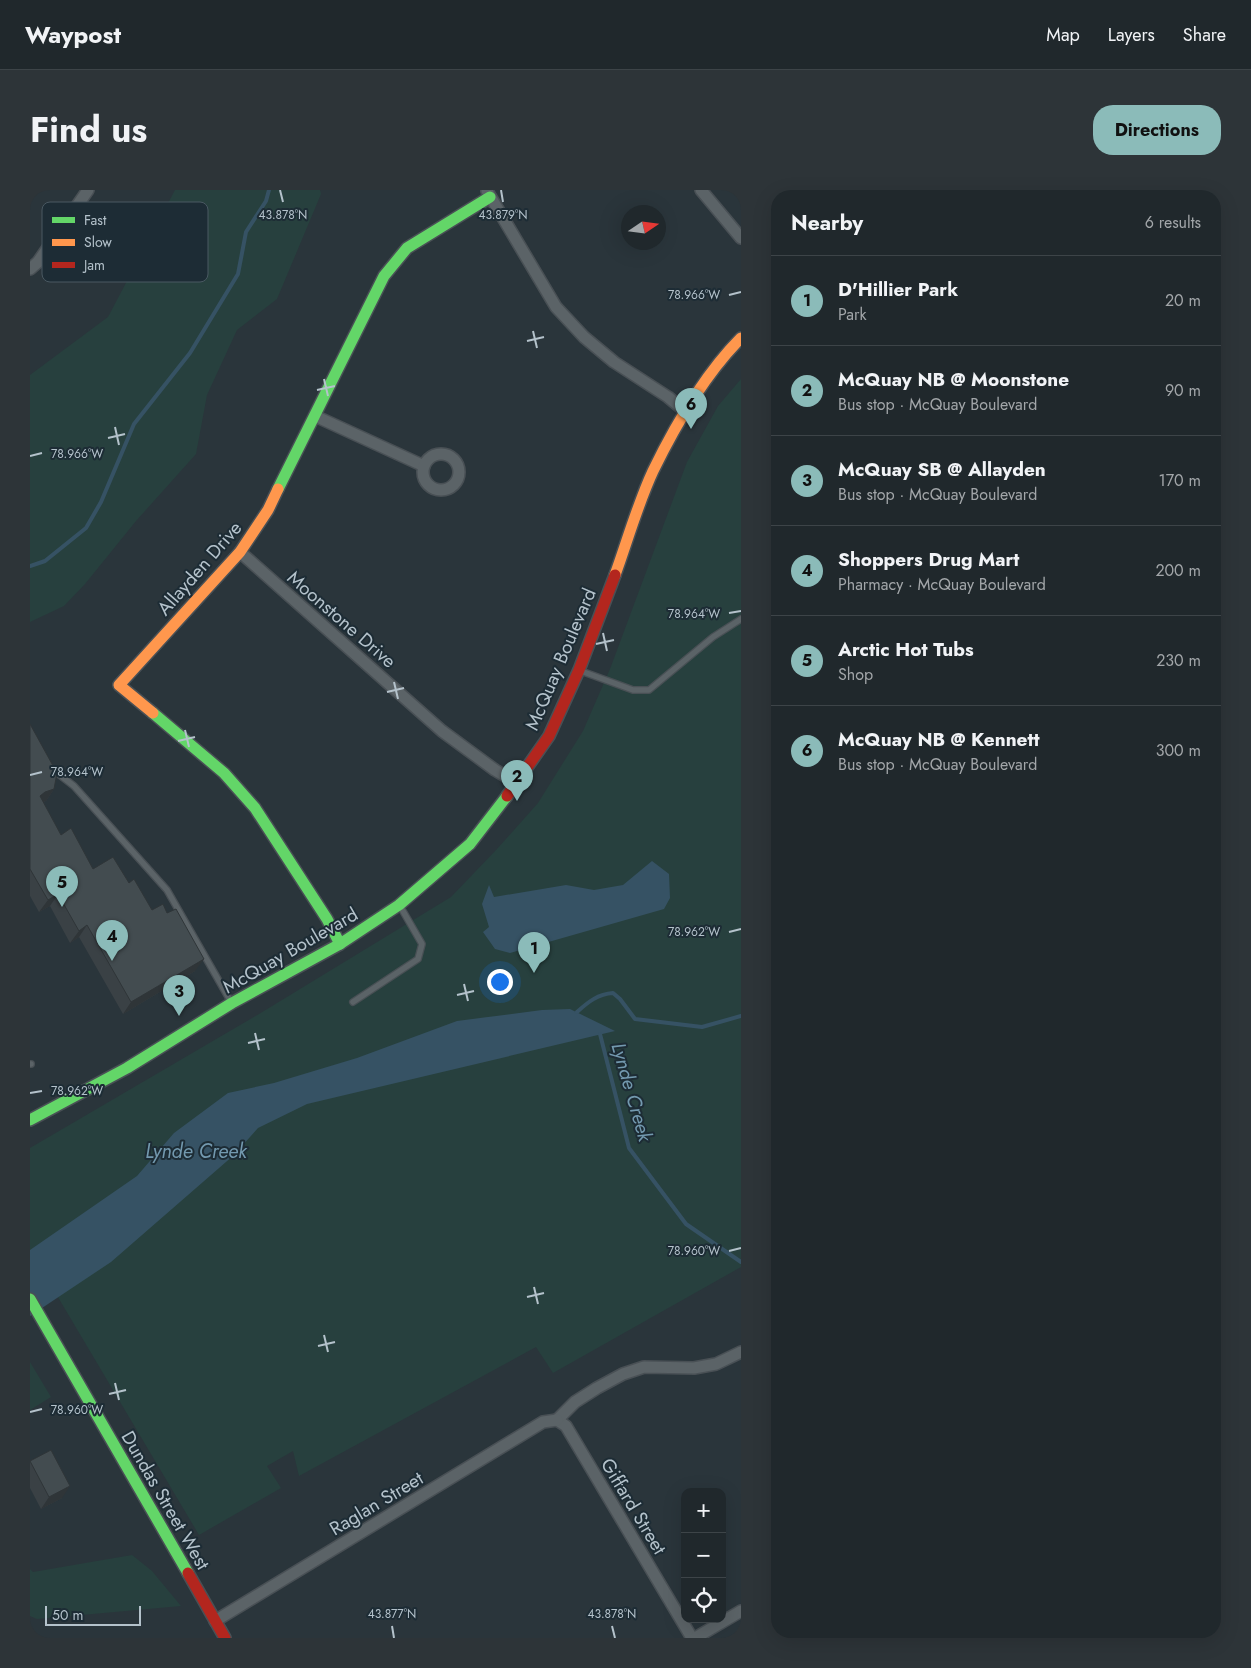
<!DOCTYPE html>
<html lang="en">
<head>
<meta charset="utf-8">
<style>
	:root { --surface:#20282c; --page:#2d3438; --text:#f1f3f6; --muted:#a2a6a9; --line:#3d4448; --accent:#8bbbb9 }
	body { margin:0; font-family:Jost,sans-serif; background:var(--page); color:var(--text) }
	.controls { position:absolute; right:15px; bottom:15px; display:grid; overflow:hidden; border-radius:10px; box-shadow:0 5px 20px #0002 }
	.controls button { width:45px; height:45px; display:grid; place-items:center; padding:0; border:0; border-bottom:1px solid var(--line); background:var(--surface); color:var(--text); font:25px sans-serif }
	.compass { position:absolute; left:591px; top:15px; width:45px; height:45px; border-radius:50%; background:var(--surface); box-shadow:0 5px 20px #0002; rotate:77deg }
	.scale { position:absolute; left:15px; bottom:12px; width:96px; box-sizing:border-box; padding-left:5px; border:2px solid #b4c2cb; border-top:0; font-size:14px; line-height:18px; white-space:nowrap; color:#b4c2cb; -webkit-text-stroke:4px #1d2c35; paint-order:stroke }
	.you { position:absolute; left:469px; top:791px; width:18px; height:18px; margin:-12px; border:4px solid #fff; border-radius:50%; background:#1a73e8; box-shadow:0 0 0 8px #1a73e833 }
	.badge { display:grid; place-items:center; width:32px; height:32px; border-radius:50%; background:var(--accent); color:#111; font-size:16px; font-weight:700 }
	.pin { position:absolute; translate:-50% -41px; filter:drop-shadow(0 1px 2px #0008) }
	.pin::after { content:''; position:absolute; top:26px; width:18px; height:15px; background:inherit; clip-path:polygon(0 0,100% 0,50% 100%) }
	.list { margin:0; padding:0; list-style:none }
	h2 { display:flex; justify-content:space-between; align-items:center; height:65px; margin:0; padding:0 20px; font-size:21px }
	h2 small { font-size:16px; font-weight:400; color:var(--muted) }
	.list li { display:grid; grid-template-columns:32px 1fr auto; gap:15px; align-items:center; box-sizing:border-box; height:90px; padding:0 20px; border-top:1px solid var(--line) }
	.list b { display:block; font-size:19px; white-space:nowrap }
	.list p { margin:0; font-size:16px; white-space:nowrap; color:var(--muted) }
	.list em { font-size:16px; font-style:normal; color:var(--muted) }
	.icon { flex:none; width:28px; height:28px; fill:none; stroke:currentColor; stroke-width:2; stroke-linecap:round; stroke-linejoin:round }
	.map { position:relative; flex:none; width:711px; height:1448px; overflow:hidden; border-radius:20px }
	header { display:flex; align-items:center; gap:30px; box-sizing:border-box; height:70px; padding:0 25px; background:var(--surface); border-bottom:1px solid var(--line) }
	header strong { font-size:24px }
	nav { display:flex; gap:28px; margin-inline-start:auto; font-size:18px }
	.intro { display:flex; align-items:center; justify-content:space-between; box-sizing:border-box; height:120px; padding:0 30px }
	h1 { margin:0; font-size:35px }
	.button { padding:12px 22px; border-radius:20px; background:var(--accent); color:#111; font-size:18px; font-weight:700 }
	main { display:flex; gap:30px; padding:0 30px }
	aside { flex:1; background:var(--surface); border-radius:20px; box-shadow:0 5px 20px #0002 }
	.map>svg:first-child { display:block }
	.green { fill:#27403e }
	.water { fill:#365264 }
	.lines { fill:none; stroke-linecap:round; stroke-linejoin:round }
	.stream { stroke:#365264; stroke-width:4 }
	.lane-casing { stroke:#495055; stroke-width:8 }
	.street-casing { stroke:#495055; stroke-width:14 }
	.fast-casing { stroke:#495055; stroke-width:14 }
	.slow-casing { stroke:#495055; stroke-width:14 }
	.jam-casing { stroke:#495055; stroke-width:14 }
	.lane { stroke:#5b6367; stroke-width:5.5 }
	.street { stroke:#5b6367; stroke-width:11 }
	.fast { stroke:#63d668; stroke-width:11 }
	.slow { stroke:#ff974d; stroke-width:11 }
	.jam { stroke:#b3261e; stroke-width:11 }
	.wall { fill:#3a4145 }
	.shaded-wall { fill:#2f3538 }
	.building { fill:#434c50; stroke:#2f3538 }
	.ticks { fill:none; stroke:#b4c2cb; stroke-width:2 }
	.labels { text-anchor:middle; stroke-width:4; stroke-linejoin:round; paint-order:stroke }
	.street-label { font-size:19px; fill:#b4c2cb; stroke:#1d2c35 }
	.water-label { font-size:20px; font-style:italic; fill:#7399af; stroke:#1d2c35 }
	.key { fill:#1d2c35; stroke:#4a5962; stroke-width:1 }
	.key-label { font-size:14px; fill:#b4c2cb }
	.ticks-label { font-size:12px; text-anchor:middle; fill:#b4c2cb; stroke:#1d2c35; stroke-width:4; stroke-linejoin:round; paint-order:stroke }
</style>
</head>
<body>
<header>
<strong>Waypost</strong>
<nav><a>Map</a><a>Layers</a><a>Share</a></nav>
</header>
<div class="intro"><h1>Find us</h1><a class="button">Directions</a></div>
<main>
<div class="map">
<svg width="711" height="1448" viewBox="0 0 711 1448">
	<rect width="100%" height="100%" fill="#2a353b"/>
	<g class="green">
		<polygon points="145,0 290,0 291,4 247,109 207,140 177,205 166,264 106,331 55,394 34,416 0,432 0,185 78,127"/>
		<polygon points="711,189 711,1077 523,1183 506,1157 269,1286 263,1261 237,1276 251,1298 169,1345 0,1060 0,958 229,824 421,707 467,659 508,613 553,541 580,479 657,272 688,216"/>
		<polygon points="0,1172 21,1207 0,1220"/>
		<polygon points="102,1365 122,1381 151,1416 7,1429 0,1426 0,1379 3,1382"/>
	</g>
	<g class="water">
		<polygon points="622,671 639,684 640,708 634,719 480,763 465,759 453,742 459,737 452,714 459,695 464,707 536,695 564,700 593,695"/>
		<polygon points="540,819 585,841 277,914 228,938 204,965 81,1072 0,1126 0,1060 107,986 144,943 198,903 244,893 327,868 427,831 512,820"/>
	</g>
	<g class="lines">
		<g class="stream">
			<polyline points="0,376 15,371 56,338 71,312 104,234 160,163 208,84 216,42 236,11 239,0"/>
			<path d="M 547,822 C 558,812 568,804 583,803 L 590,809 L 605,829 L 672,837 L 711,826"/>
			<polyline points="570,844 599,958 656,1034 711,1072"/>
		</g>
		<defs>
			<g id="lane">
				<polyline points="551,481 603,500 619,500 683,447 711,429"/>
				<polyline points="22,579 44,596 137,700 201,812"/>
				<polyline points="323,812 388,769 392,754 370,716"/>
				<polyline points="0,874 1,874"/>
			</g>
			<g id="street">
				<polyline points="671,0 711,48"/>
				<polyline points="457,1 526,117 554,147 584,172 638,207 655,221"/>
				<polyline points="0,79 8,72 58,0"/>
				<polyline points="285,226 394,276"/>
				<circle cx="411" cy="282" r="18"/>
				<polyline points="210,362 412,541 465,580 487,593"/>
				<polyline points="527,1230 536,1236 662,1448"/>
				<polyline points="527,1230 545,1212 567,1198 593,1184 614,1177 664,1178 686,1174 711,1162"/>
				<polyline points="185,1431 513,1232 527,1230"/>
				<polyline points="665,1448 711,1421"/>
			</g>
			<g id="fast">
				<polyline points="248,299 354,86 377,58 460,7"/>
				<polyline points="123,523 194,583 225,618 297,729 310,754"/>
				<polyline points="0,930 97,878 202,813 310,754 369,715 440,654 477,606"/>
				<polyline points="0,1109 158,1383"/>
			</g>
			<g id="slow">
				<path d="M 585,385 C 597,352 608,313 623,281 C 646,234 674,185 711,148"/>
				<polyline points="123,523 89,495 210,362 238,320 248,299"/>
			</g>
			<g id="jam">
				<polyline points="477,606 519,546 549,480 585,385"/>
				<polyline points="158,1383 195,1448"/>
			</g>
		</defs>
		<use href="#lane" class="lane-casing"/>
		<use href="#street" class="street-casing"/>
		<use href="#fast" class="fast-casing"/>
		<use href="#slow" class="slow-casing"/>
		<use href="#jam" class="jam-casing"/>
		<use href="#lane" class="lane"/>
		<use href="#street" class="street"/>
		<use href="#fast" class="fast"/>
		<use href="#slow" class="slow"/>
		<use href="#jam" class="jam"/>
	</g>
	<g class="wall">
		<polygon points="0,534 24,599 16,611 13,612 31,645 63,679 99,693 122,720 137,723 165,781 93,824 49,747 40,753 20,716 9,722 0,706"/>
		<polygon points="21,1260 32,1308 11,1319 0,1298 0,1271"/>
	</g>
	<g class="shaded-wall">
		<polygon points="24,599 16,611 7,614 10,606 15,602"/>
		<polygon points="28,704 20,716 9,722 18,710"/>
		<polygon points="57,735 49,747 40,753 49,741"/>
		<polygon points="174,769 165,781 93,824 101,812"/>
		<polygon points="40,1296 32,1308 11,1319 19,1307"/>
	</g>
	<g class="building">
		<polygon points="0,534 27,583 24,599 15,602 10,606 31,645 41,638 63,679 83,667 99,693 104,689 122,720 133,714 137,723 146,719 174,769 101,812 57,735 49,741 28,704 18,710 0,679"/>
		<polygon points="21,1260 40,1296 19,1307 0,1271"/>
	</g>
	<path class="ticks" d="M 250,0 L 253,12M 471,0 L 473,12M 699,105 L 711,102M 503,141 L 507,158M 497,151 L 514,147M 294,189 L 298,206M 287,200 L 305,196M 85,237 L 89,255M 78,248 L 95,244M 0,266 L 12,263M 699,423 L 711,421M 573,443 L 577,461M 566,454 L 584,450M 364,492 L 368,509M 357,502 L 374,498M 155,540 L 159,557M 148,551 L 165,547M 0,585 L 12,582M 699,742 L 711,739M 434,794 L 438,811M 427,805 L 444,801M 225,843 L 229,860M 218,853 L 235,849M 0,903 L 12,901M 699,1061 L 711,1058M 504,1097 L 508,1114M 497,1107 L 514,1103M 294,1145 L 298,1162M 288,1156 L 305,1152M 85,1193 L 89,1210M 79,1204 L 96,1200M 0,1222 L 12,1219M 362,1436 L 364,1448M 582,1436 L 585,1448"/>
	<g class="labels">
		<g class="street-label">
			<text transform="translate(169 378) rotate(-49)" y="7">Allayden Drive</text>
			<text transform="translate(312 429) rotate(41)" y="7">Moonstone Drive</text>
			<text transform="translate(530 469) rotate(-67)" y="7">McQuay Boulevard</text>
			<text transform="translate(260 760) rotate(-30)" y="7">McQuay Boulevard</text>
			<text transform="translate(136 1310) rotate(60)" y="7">Dundas Street West</text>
			<text transform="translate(346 1313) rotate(-31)" y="7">Raglan Street</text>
			<text transform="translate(604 1316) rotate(59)" y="7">Giffard Street</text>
		</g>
		<g class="water-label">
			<text transform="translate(602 902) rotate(74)" y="7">Lynde Creek</text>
			<text x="166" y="968">Lynde Creek</text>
		</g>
	</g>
	<rect x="12" y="12" width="166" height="80" rx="8" class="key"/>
	<rect x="22" y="27" width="23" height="6" fill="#63d668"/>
	<rect x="22" y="49" width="23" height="7" fill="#ff974d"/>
	<rect x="22" y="72" width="23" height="6" fill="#b3261e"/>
	<g class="key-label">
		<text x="54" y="35">Fast</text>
		<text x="54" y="57">Slow</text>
		<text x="54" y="80">Jam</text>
	</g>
	<g class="ticks-label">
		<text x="253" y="29">43.878°N</text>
		<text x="473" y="29">43.879°N</text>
		<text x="664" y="109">78.966°W</text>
		<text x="47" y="268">78.966°W</text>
		<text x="664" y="428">78.964°W</text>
		<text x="47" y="586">78.964°W</text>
		<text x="664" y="746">78.962°W</text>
		<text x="47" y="905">78.962°W</text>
		<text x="664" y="1065">78.960°W</text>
		<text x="47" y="1224">78.960°W</text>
		<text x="362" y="1428">43.877°N</text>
		<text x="582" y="1428">43.878°N</text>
	</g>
</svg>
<div class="controls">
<button>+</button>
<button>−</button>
<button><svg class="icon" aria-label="locate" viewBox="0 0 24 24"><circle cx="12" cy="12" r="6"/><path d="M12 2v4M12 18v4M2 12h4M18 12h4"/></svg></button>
</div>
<svg class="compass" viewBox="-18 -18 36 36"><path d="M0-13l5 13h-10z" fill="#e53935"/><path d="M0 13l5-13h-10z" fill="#a2a6a9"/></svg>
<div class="scale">50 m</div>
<div class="you"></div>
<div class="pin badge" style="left:504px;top:783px">1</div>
<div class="pin badge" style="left:487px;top:611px">2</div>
<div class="pin badge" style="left:149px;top:826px">3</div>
<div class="pin badge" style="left:82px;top:771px">4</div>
<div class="pin badge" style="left:32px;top:717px">5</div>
<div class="pin badge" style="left:661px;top:239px">6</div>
</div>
<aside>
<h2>Nearby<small>6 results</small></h2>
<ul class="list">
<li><span class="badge">1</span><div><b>D'Hillier Park</b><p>Park</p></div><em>20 m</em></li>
<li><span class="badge">2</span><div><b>McQuay NB @ Moonstone</b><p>Bus stop · McQuay Boulevard</p></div><em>90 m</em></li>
<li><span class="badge">3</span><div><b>McQuay SB @ Allayden</b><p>Bus stop · McQuay Boulevard</p></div><em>170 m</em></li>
<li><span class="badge">4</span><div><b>Shoppers Drug Mart</b><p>Pharmacy · McQuay Boulevard</p></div><em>200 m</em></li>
<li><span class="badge">5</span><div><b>Arctic Hot Tubs</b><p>Shop</p></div><em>230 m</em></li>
<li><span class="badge">6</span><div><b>McQuay NB @ Kennett</b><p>Bus stop · McQuay Boulevard</p></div><em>300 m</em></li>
</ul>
</aside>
</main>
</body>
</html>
